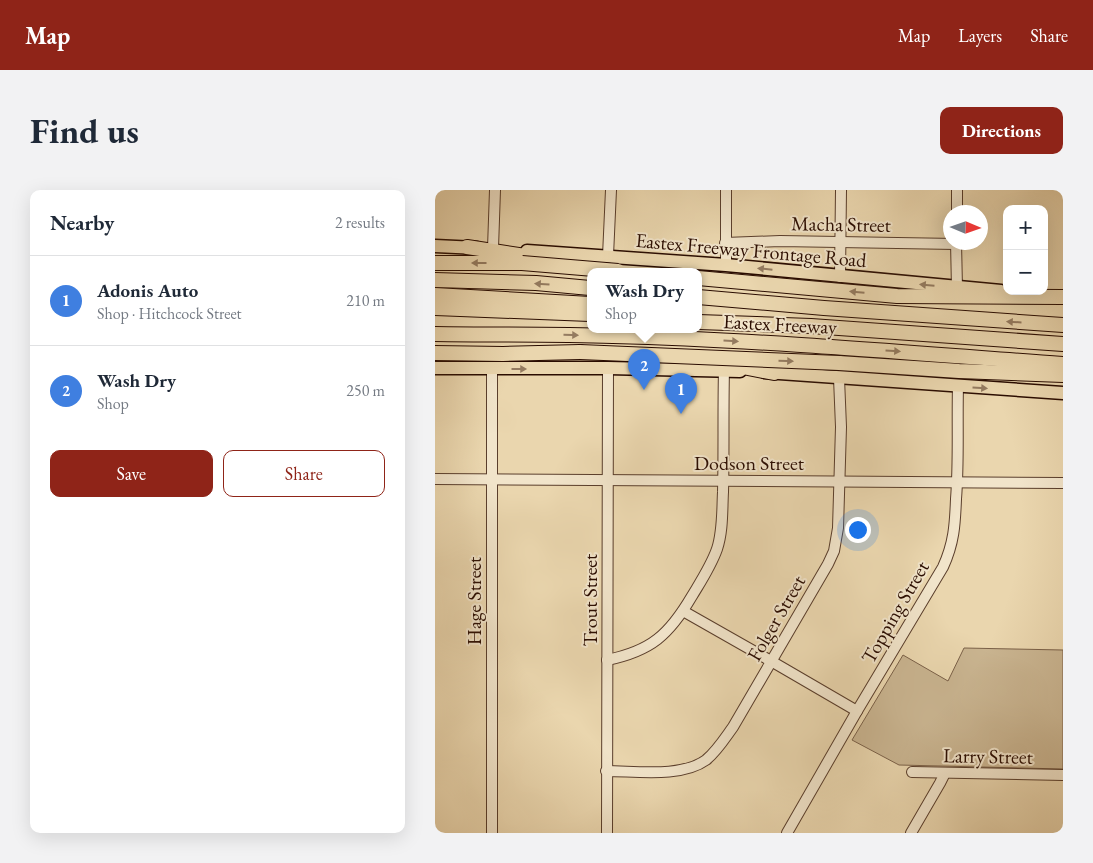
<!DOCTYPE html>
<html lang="en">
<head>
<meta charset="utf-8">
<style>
	:root { --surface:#fff; --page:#f2f2f3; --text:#1f2937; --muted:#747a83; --line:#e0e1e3; --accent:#8f2418 }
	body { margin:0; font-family:"EB Garamond",serif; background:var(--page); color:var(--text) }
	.controls { position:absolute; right:15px; top:15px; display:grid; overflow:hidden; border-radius:10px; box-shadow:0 5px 20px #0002 }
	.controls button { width:45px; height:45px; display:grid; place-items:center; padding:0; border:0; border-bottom:1px solid var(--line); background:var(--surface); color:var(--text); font:25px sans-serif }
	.compass { position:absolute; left:508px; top:15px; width:45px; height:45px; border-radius:50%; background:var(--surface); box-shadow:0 5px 20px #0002; rotate:92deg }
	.you { position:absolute; left:422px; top:339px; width:18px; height:18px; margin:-12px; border:4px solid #fff; border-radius:50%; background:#1a73e8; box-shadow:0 0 0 8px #1a73e833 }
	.badge { display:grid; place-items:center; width:32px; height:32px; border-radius:50%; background:var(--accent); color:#fff; font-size:16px; font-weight:700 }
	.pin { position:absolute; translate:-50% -41px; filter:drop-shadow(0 1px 2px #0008) }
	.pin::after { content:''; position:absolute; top:26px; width:18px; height:15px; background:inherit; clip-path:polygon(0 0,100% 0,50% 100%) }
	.popup { position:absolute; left:152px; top:78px; width:115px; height:65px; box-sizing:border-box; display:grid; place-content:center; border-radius:10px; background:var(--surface); filter:drop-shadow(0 1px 4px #0005); font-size:16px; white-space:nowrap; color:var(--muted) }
	.popup b { font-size:19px; color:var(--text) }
	.popup::after { content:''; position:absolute; left:50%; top:100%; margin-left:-10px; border:10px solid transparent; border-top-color:var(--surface) }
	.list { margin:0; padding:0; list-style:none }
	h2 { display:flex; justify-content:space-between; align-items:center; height:65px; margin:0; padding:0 20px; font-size:21px }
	h2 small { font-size:16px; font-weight:400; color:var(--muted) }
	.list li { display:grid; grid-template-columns:32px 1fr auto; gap:15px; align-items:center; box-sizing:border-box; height:90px; padding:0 20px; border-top:1px solid var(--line) }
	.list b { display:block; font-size:19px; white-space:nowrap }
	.list p { margin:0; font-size:16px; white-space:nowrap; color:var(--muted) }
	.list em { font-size:16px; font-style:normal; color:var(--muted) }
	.actions { display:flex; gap:10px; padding:15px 20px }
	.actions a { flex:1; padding:11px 0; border:1px solid var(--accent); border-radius:10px; text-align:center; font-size:18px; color:var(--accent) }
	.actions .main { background:var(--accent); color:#fff }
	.map { position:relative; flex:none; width:628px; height:643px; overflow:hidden; border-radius:10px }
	header { display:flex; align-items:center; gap:30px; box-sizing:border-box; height:70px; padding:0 25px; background:var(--accent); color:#fff }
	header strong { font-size:24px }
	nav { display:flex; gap:28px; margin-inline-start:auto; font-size:18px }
	.intro { display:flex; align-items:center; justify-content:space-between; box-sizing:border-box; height:120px; padding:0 30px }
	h1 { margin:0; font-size:35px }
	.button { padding:12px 22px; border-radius:10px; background:var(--accent); color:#fff; font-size:18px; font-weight:700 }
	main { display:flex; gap:30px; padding:0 30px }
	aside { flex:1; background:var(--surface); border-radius:10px; box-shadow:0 5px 20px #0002 }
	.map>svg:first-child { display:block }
	.green { fill:#c9b490; stroke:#7a6048 }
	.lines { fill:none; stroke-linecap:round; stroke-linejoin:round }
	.minor-casing { stroke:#5a3e2c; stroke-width:12 }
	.major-casing { stroke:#2a0c00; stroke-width:15 }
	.highway-casing { stroke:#2a0c00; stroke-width:16 }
	.minor { stroke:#f1e4ca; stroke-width:10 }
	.major { stroke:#ead6ae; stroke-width:12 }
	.highway { stroke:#ead6ae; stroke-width:14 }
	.highway-bridge-casing { stroke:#2a0c00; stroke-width:16; stroke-linecap:butt }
	.highway-bridge { stroke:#ead6ae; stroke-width:14 }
	.oneway { fill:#947b60 }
	.labels { text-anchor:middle; stroke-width:4; stroke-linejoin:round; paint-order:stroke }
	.street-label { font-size:20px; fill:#2a0c00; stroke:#f1e4ca }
</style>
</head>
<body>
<header>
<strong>Map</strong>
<nav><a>Map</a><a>Layers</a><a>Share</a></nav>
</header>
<div class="intro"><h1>Find us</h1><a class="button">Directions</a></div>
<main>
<aside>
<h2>Nearby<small>2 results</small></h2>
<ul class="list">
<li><span class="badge" style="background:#3f7fe0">1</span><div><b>Adonis Auto</b><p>Shop · Hitchcock Street</p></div><em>210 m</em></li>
<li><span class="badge" style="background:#3f7fe0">2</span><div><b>Wash Dry</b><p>Shop</p></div><em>250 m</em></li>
</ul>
<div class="actions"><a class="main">Save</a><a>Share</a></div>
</aside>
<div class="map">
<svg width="628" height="643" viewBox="0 0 628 643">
	<rect width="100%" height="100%" fill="#ead6ae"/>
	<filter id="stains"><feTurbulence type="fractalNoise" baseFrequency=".004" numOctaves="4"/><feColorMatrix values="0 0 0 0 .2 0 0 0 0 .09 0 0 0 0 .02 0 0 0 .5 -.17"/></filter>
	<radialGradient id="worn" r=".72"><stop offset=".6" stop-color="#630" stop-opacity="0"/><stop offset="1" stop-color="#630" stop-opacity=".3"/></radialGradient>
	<polygon class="green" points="529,458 628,460 628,579 464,575 417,550 468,465 513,491"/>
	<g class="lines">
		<defs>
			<g id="minor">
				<polyline points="522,22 522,0"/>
				<polyline points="521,52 522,98"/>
				<polyline points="290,53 345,51 521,54"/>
				<polyline points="58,58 60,0"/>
				<polyline points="173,66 176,0"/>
				<polyline points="291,75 291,0"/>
				<polyline points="405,87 406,0"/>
				<polyline points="0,289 628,293"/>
				<polyline points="248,421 336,471 422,521"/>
				<path d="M 172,470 C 216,461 234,445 257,406 C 266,391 276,376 282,359 C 288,341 287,321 288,302 C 289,262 288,221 289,180"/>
				<path d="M 171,581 C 201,581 246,588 271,570 C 282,561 290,548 298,537 L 393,374 L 399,361 L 403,338 L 406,237 L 404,188"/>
				<polyline points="477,582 628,585"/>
				<polyline points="57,643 57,179"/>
				<polyline points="172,643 173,178"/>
				<path d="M 352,643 L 422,521 L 508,377 C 519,353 520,335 521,309 C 524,271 522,234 523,196"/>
				<polyline points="476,643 505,593 510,583"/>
			</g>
			<g id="major">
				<polyline points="0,56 42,58"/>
				<polyline points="92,61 291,75 566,101"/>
				<polyline points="0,178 173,178 305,181"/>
				<polyline points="330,182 628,203"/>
			</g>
			<g id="highway">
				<polyline points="32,57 117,70"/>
				<polyline points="0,73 87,73"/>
				<polyline points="263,88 462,106 628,107"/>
				<polyline points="0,90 101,93 155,98"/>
				<polyline points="0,105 155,114"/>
				<polyline points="263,107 389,118 628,135"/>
				<polyline points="0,118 155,124"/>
				<polyline points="263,132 376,136 628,154"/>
				<path d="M 0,144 C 59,145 119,144 178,146 C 328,150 478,163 628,174"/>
				<polyline points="0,163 68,164 145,162"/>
				<polyline points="282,172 339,183"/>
				<polyline points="404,173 524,181 628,185"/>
			</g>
		</defs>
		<use href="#minor" class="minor-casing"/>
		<use href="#major" class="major-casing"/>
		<use href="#highway" class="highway-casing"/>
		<use href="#minor" class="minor"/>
		<use href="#major" class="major"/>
		<use href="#highway" class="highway"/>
		<defs>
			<g id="highway-bridge">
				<polyline points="87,73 183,81"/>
				<polyline points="145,162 404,173"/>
			</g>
		</defs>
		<use href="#highway-bridge" class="highway-bridge-casing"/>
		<use href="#highway-bridge" class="highway-bridge"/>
	</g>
	<defs><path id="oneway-solid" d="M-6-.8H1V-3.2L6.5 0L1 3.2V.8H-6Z" transform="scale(1.25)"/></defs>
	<g class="oneway">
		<use href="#oneway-solid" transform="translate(44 73) rotate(-180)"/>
		<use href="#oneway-solid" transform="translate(330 79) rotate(-174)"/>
		<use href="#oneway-solid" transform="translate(107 94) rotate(-176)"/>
		<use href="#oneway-solid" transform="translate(492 95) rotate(-175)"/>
		<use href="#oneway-solid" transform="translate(422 102) rotate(-175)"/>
		<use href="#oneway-solid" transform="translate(579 132) rotate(-177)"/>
		<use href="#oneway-solid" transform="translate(136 145) rotate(1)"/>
		<use href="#oneway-solid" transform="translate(296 151) rotate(3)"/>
		<use href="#oneway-solid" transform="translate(458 161) rotate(4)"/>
		<use href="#oneway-solid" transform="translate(351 171) rotate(2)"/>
		<use href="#oneway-solid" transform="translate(84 179)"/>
		<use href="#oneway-solid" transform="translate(545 198) rotate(4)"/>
	</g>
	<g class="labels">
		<g class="street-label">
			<text transform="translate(406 34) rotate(1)" y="7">Macha Street</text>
			<text transform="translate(316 60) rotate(5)" y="7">Eastex Freeway Frontage Road</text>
			<text transform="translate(345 134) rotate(3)" y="7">Eastex Freeway</text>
			<text x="314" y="280">Dodson Street</text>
			<text transform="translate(155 410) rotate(-90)" y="7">Trout Street</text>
			<text transform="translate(39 411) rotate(-90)" y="7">Hage Street</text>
			<text transform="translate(460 422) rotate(-60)" y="7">Topping Street</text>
			<text transform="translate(341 428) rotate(-60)" y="7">Folger Street</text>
			<text transform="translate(553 566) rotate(1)" y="7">Larry Street</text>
		</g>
	</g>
	<rect width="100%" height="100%" filter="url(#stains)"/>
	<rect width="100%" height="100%" fill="url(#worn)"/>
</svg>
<div class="controls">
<button>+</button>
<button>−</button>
</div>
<svg class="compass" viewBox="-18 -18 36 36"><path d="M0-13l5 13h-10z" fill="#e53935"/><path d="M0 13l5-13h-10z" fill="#747a83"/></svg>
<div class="you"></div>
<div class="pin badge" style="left:246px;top:224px;background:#3f7fe0">1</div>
<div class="pin badge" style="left:209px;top:200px;background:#3f7fe0">2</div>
<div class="popup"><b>Wash Dry</b>Shop</div>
</div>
</main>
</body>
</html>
